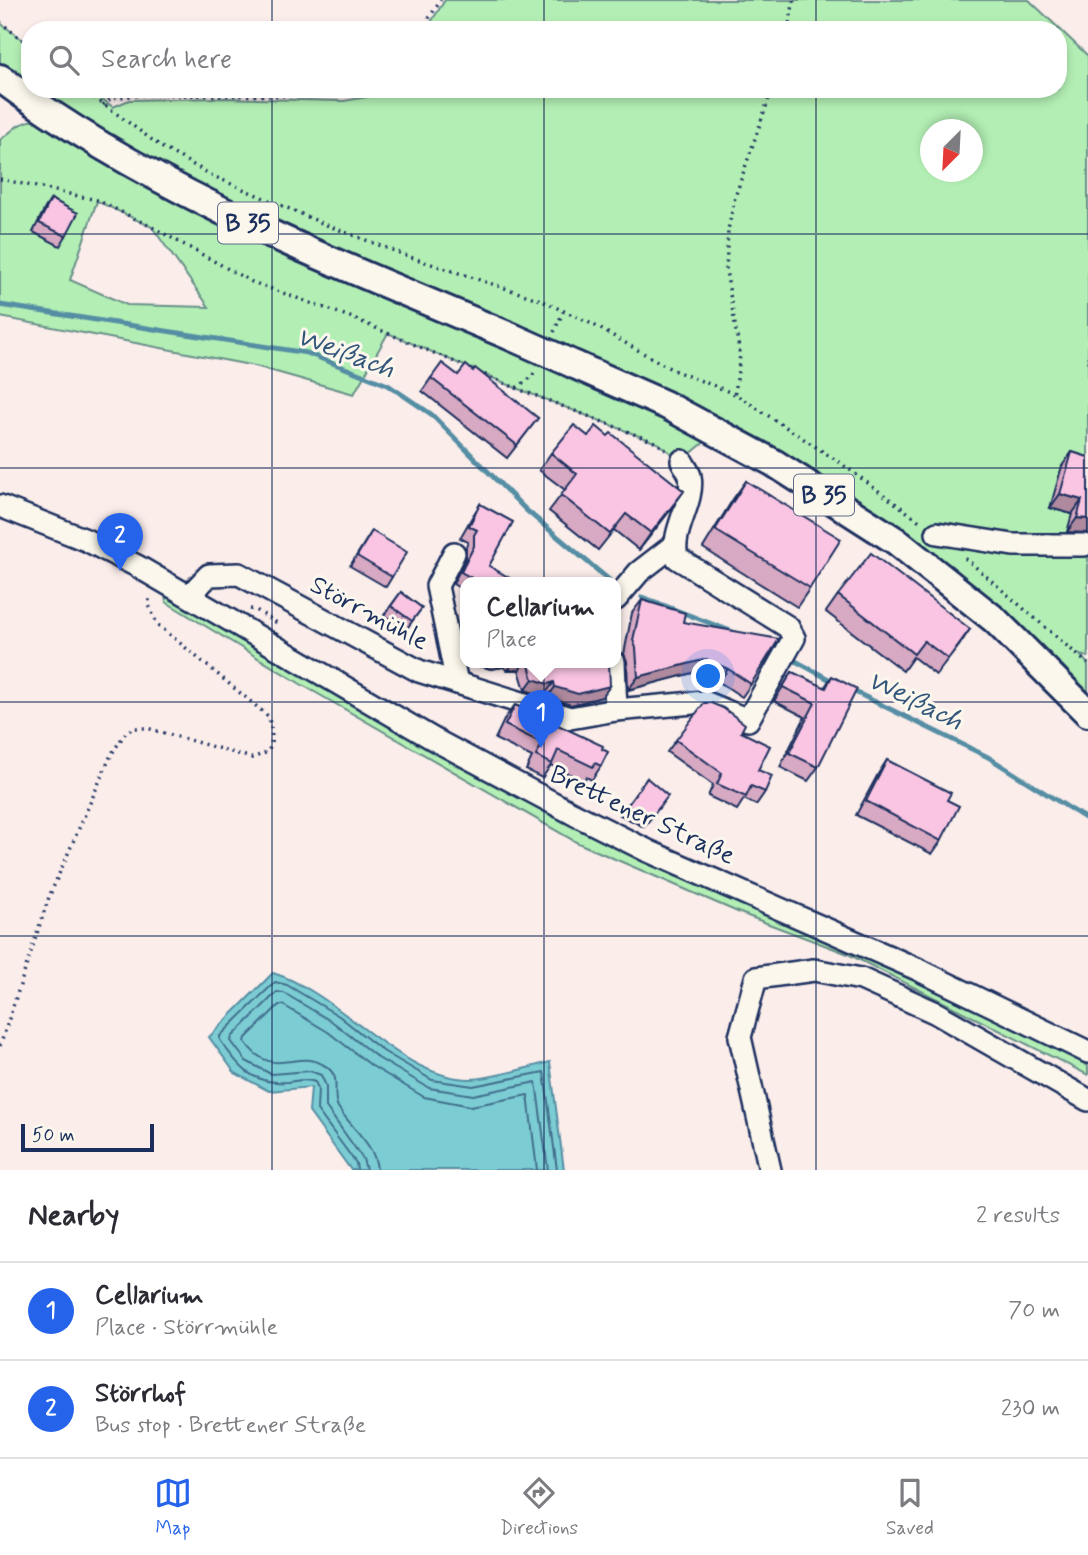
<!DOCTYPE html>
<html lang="en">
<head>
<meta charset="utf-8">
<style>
	:root { --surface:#fff; --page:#f7f7f7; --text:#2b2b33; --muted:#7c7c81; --line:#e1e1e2; --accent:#2563eb }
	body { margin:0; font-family:Mynerve,sans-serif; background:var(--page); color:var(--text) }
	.compass { position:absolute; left:920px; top:119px; width:63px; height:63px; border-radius:50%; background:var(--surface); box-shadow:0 4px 10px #0003; rotate:204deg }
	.scale { position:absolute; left:21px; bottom:18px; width:133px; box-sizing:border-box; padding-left:7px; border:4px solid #1b2f5e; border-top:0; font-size:19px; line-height:24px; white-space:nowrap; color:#1b2f5e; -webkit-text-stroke:5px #fbf7ec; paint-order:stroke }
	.you { position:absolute; left:709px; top:677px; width:24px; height:24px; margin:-18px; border:5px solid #fff; border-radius:50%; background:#1a73e8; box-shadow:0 0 0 10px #1a73e833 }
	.badge { display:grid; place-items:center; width:46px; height:46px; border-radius:50%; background:var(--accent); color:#fff; font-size:23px; font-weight:700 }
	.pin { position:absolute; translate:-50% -58px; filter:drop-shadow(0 2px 4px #0008) }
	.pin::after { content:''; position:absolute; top:37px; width:24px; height:21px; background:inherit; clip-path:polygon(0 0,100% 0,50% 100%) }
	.popup { position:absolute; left:460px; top:577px; width:161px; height:91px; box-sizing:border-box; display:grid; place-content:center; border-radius:14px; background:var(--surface); filter:drop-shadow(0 2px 5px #0005); font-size:23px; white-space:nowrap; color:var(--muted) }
	.popup b { font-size:26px; color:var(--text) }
	.popup::after { content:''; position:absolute; left:50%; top:100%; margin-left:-14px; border:14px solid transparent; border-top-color:var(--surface) }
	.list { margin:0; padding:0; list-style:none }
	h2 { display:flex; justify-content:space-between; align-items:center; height:91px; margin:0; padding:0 28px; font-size:30px }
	h2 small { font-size:23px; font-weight:400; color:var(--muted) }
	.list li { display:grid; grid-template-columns:46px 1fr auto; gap:21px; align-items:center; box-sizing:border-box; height:98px; padding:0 28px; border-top:2px solid var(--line) }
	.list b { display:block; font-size:26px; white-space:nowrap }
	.list p { margin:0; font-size:23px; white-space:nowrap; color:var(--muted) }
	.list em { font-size:23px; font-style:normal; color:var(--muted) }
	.icon { flex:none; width:38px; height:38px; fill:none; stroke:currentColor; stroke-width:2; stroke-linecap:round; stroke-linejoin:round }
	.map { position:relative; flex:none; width:1088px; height:1170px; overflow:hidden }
	.search { position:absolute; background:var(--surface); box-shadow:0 4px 10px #0003; left:21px; right:21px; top:21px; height:77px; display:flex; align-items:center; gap:18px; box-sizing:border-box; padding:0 24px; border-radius:28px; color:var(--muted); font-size:26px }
	.sheet { height:287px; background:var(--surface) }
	nav { display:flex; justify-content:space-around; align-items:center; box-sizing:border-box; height:98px; border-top:2px solid var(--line); background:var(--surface); font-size:19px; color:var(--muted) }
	nav a { display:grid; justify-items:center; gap:4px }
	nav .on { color:var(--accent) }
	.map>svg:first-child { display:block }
	.green { fill:#b3efb4; stroke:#678f89; stroke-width:2; fill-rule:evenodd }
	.water { fill:#7ccdd3; stroke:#558ea4; stroke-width:2 }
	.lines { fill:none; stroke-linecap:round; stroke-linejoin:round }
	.shore { stroke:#426e8d; stroke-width:2 }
	.stream { stroke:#558ea4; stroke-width:5 }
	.minor-casing { stroke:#1b2f5e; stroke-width:26 }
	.major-casing { stroke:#1b2f5e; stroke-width:32 }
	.path { stroke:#1b2f5e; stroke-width:3.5; stroke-dasharray:2 5; stroke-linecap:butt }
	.minor { stroke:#fbf7ec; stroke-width:21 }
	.major { stroke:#fbf7ec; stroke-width:26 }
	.major-bridge-casing { stroke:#1b2f5e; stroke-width:32; stroke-linecap:butt }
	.major-bridge { stroke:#fbf7ec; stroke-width:26 }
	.wall { fill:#d7a9c2; stroke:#1b2f5e; stroke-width:2 }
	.shaded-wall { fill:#af8a9e; stroke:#1b2f5e; stroke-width:2 }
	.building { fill:#fac5e2; stroke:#1b2f5e; stroke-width:2 }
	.grid { fill:none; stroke:#1b2f5e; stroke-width:2; stroke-opacity:0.55 }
	.labels { text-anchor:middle; stroke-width:6; stroke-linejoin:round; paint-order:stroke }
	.shield { fill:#fbf7ec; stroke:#5e6b89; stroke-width:2 }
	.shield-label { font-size:24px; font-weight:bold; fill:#1b2f5e }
	.street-label { font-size:26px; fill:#1b2f5e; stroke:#fbf7ec }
	.water-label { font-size:28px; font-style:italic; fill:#33567b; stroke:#fbf7ec }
</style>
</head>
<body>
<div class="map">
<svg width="1088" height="1170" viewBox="0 0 1088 1170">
	<rect width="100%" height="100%" fill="#fbedea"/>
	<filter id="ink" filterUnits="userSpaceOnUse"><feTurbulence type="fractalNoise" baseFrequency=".0143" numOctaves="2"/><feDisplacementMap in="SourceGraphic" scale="14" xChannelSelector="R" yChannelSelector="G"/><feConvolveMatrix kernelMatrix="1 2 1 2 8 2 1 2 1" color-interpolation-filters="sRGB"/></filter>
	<g filter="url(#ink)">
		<g class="green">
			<path d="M 445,0 L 1029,0 L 1088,56 L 1088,657 L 1080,655 L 1088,664 L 1088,693 L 1060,663 L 1045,669 L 896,541 L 707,440 L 682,461 L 657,443 L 516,388 L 388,333 L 354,394 L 255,366 L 0,317 L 0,140 L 19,125 L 37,118 L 149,189 L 291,260 L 400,305 L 407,282 L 164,169 L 35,89 L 89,89 L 113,107 L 129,100 L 218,98 L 344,101 L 383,94 L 387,89 L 1058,89 L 1058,30 L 426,30 ZM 930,130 L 972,130 L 972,172 L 930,172 ZM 97,201 L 152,227 L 209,307 L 127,305 L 70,280 Z"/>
			<polygon points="0,23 30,45 30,86 0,65"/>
			<polygon points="165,594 169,594 396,728 537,806 657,866 832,941 1073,1057 1088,1066 1088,1075 848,954 740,913 578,843 299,683 166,602"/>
		</g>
		<path class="water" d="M 273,973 C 342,994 399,1079 471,1079 C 490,1079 530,1067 550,1062 L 564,1170 L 351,1170 L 309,1112 L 311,1087 L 269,1091 L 235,1073 L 209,1037 Z"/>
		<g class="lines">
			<g class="shore">
				<path d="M 357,1170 L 356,1163 L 317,1110 L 318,1088 L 315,1082 C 306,1078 296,1081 287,1082 C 252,1085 238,1066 220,1040 L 220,1036 L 275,982 L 287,985 L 339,1016 L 383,1051 L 432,1080 L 473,1086 L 544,1072 L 557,1170"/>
				<polyline points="366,1170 363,1159 326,1107 326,1086 321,1075 310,1071 271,1074 246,1061 231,1041 232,1037 277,992 284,993 334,1023 378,1058 429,1088 473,1095 536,1082 548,1170"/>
				<path d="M 377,1170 C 376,1145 350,1127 338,1107 C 330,1092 345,1076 322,1064 C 295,1049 273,1081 245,1042 L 246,1038 L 279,1005 L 283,1005 L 328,1032 L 372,1066 L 424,1097 L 471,1106 L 528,1095 L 537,1170"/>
			</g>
			<g class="stream">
				<polyline points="0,305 307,353 388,385 431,414 526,510 609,580"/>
				<polyline points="642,597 733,632"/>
				<polyline points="790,658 834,682"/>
				<polyline points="849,689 988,757 1088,820"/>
			</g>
			<defs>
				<g id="minor">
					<polyline points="0,506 86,540 137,566 435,740 572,813 648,851 917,969 1088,1052"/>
					<polyline points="937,533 1013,545 1084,545"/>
					<polyline points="454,553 437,586 457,683"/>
					<path d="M 190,595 L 209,575 L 239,574 L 419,671 L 570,718 L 616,710 L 704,702 L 748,720 L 794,638 L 788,627 L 677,558 C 670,530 695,503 690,476 C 689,472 684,465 682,461"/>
					<polyline points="616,599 639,572 674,545"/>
					<polyline points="614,662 616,710"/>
					<polyline points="770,1170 740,1037 756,978 814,970 861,979 934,1012 1088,1100"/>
				</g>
				<g id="major">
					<path d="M 0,78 C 154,193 336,263 512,337"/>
					<polyline points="575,365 666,405 774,463 896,541 995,620 1088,713"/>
				</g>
			</defs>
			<use href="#minor" class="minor-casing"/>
			<use href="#major" class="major-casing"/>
			<g class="path">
				<polyline points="0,22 30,46"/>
				<polyline points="421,30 441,0"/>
				<polyline points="788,30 794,0"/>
				<polyline points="83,89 163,148 213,176 329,226 413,258 538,299 592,324 673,370 735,394 839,462 921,522"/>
				<polyline points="103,105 111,98 142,95 339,96 378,89"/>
				<polyline points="0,179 97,200 152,227 252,282 350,317 516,388 532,377 535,371"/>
				<polyline points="554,332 563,312"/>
				<polyline points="516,388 657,443 666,450"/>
				<polyline points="735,394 740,355 726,270 728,230 735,197 772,89"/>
				<polyline points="965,558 1088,664"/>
				<polyline points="250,609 256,610 277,623"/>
				<path d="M 0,1046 L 49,897 L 111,755 L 126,732 L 134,728 L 147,728 L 252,758 L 268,752 C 274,739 272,729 268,716 L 157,624 L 149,605 L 149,595"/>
			</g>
			<use href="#minor" class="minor"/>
			<use href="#major" class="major"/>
			<defs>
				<polyline id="major-bridge" points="512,337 575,365"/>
			</defs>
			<use href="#major-bridge" class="major-bridge-casing"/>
			<use href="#major-bridge" class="major-bridge"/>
		</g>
		<g class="wall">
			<polygon points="51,199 66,236 60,246 33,232 45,208"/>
			<polygon points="458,375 538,418 507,458 422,391 431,378"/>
			<polygon points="1072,452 1088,457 1088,533 1067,532 1072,514 1050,508 1062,466"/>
			<polygon points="551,453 672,508 639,550 614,530 598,550 549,511 565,490 539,470"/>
			<polygon points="746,481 810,588 797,607 703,548 733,499"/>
			<polygon points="480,504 489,566 512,582 466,582 466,592 453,584 466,558 466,547 468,542 460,538 472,517"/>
			<polygon points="372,531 392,577 386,587 350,566"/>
			<polygon points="401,592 422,608 405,631 384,615"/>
			<polygon points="838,595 970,629 936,675 913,657 903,671 826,612"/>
			<polygon points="642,600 683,622 751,684 742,697 719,682 696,672 628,690 627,661 624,654 632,613"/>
			<polygon points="470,662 609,662 602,697 571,705 548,697 546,693 540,695 525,690 519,670 508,670 503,667 491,669 470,664"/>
			<polygon points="792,672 824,688 832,676 818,767 808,781 780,767 805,717 774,701"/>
			<polygon points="515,705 602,749 601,766 592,780 586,777 583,781 551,765 542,778 526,770 532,757 495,739 505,718"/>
			<polygon points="741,732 758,770 765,792 756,805 744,799 737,810 708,796 713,785 667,752 676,740"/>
			<polygon points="887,760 947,800 941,841 932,854 856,815 878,774"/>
			<polygon points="647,778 661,805 644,827 620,815"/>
		</g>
		<g class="shaded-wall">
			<polygon points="684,491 672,508 639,550 651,533"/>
			<polygon points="1060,494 1082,500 1072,514 1050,508"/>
			<polygon points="1077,518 1088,519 1088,533 1067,532"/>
			<polygon points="970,629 959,646 936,675 948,659"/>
			<polygon points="706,659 728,669 719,682 696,672 628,690 638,677"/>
			<polygon points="471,662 507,662 503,667 491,669 470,664"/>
			<polygon points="514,662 525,662 519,670 508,670"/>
			<polygon points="533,679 554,682 546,693 540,695 525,690"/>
			<polygon points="610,686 602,697 571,705 548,697 555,687"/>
		</g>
		<g class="building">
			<polygon points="51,199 78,213 66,236 39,223"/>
			<polygon points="442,363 458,375 466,365 473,371 475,368 538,418 517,445 431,378"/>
			<polygon points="574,425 588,436 596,426 608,436 611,433 684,491 651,533 626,514 610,534 561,495 577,474 551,453"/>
			<polygon points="1072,452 1088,457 1088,519 1077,518 1082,500 1060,494"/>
			<polygon points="746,481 841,539 810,588 715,530"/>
			<polygon points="480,504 513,522 489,566 513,580 512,582 479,582 461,572 474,546 474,535 477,530 469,526"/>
			<polygon points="372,531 407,552 392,577 357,556"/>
			<polygon points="871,553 970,629 948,659 924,641 914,654 838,595"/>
			<polygon points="401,592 422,608 412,621 391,606"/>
			<polygon points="642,600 685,613 683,622 779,639 751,684 728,669 706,659 638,677 636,648 633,640"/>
			<polygon points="528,662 609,662 610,686 578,694 555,687 554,682 548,684 533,679"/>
			<polygon points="792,672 826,688 832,676 857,689 818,767 789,753 815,703 783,687"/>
			<polygon points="704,703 711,703 723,708 745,724 741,732 770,746 758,770 772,776 765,792 751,786 746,797 717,784 722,773 676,740"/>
			<polygon points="515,705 603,746 602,749 608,752 601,766 595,763 593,767 558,750 552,764 536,756 542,743 505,725"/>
			<polygon points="887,760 951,793 947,800 959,806 941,841 866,801"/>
			<polygon points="647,778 668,796 651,818 627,806"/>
		</g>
	</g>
	<path class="grid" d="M 272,0 L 272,30M 544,0 L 544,30M 816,0 L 816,30M 272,89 L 272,1170M 544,89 L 544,1170M 816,89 L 816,1170M 0,234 L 1088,234M 0,468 L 1088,468M 0,702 L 1088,702M 0,936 L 1088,936"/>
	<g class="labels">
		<g class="shield">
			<rect x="218" y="202.5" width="60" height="41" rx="5"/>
			<rect x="794" y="474.5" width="60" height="41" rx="5"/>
		</g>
		<g class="shield-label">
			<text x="248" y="231">B 35</text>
			<text x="824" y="503">B 35</text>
		</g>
		<g class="street-label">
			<text transform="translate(370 612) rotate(28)" y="9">Störrmühle</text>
			<text transform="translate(643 814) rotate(25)" y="9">Brettener Straße</text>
		</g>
		<g class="water-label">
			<text transform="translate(346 351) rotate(20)" y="10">Weißach</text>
			<text transform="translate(916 699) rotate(26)" y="10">Weißach</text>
		</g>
	</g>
</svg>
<svg class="compass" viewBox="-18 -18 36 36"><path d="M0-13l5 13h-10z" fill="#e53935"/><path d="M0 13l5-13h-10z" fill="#7c7c81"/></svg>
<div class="scale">50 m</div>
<div class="you"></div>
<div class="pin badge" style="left:541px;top:748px">1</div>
<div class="popup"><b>Cellarium</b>Place</div>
<div class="pin badge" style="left:120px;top:571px">2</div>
<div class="search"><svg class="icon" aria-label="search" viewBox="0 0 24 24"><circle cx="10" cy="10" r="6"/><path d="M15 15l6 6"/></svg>Search here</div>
</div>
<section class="sheet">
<h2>Nearby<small>2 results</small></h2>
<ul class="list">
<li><span class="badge">1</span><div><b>Cellarium</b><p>Place · Störrmühle</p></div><em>70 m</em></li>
<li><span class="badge">2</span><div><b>Störrhof</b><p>Bus stop · Brettener Straße</p></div><em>230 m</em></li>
</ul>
</section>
<nav>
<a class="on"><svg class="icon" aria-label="map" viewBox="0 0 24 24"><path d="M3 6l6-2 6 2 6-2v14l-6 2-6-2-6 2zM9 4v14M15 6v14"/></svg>Map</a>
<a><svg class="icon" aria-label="directions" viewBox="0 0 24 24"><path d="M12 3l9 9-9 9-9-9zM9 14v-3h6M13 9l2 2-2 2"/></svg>Directions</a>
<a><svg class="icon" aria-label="saved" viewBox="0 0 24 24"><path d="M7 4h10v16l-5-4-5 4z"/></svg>Saved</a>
</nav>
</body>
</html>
